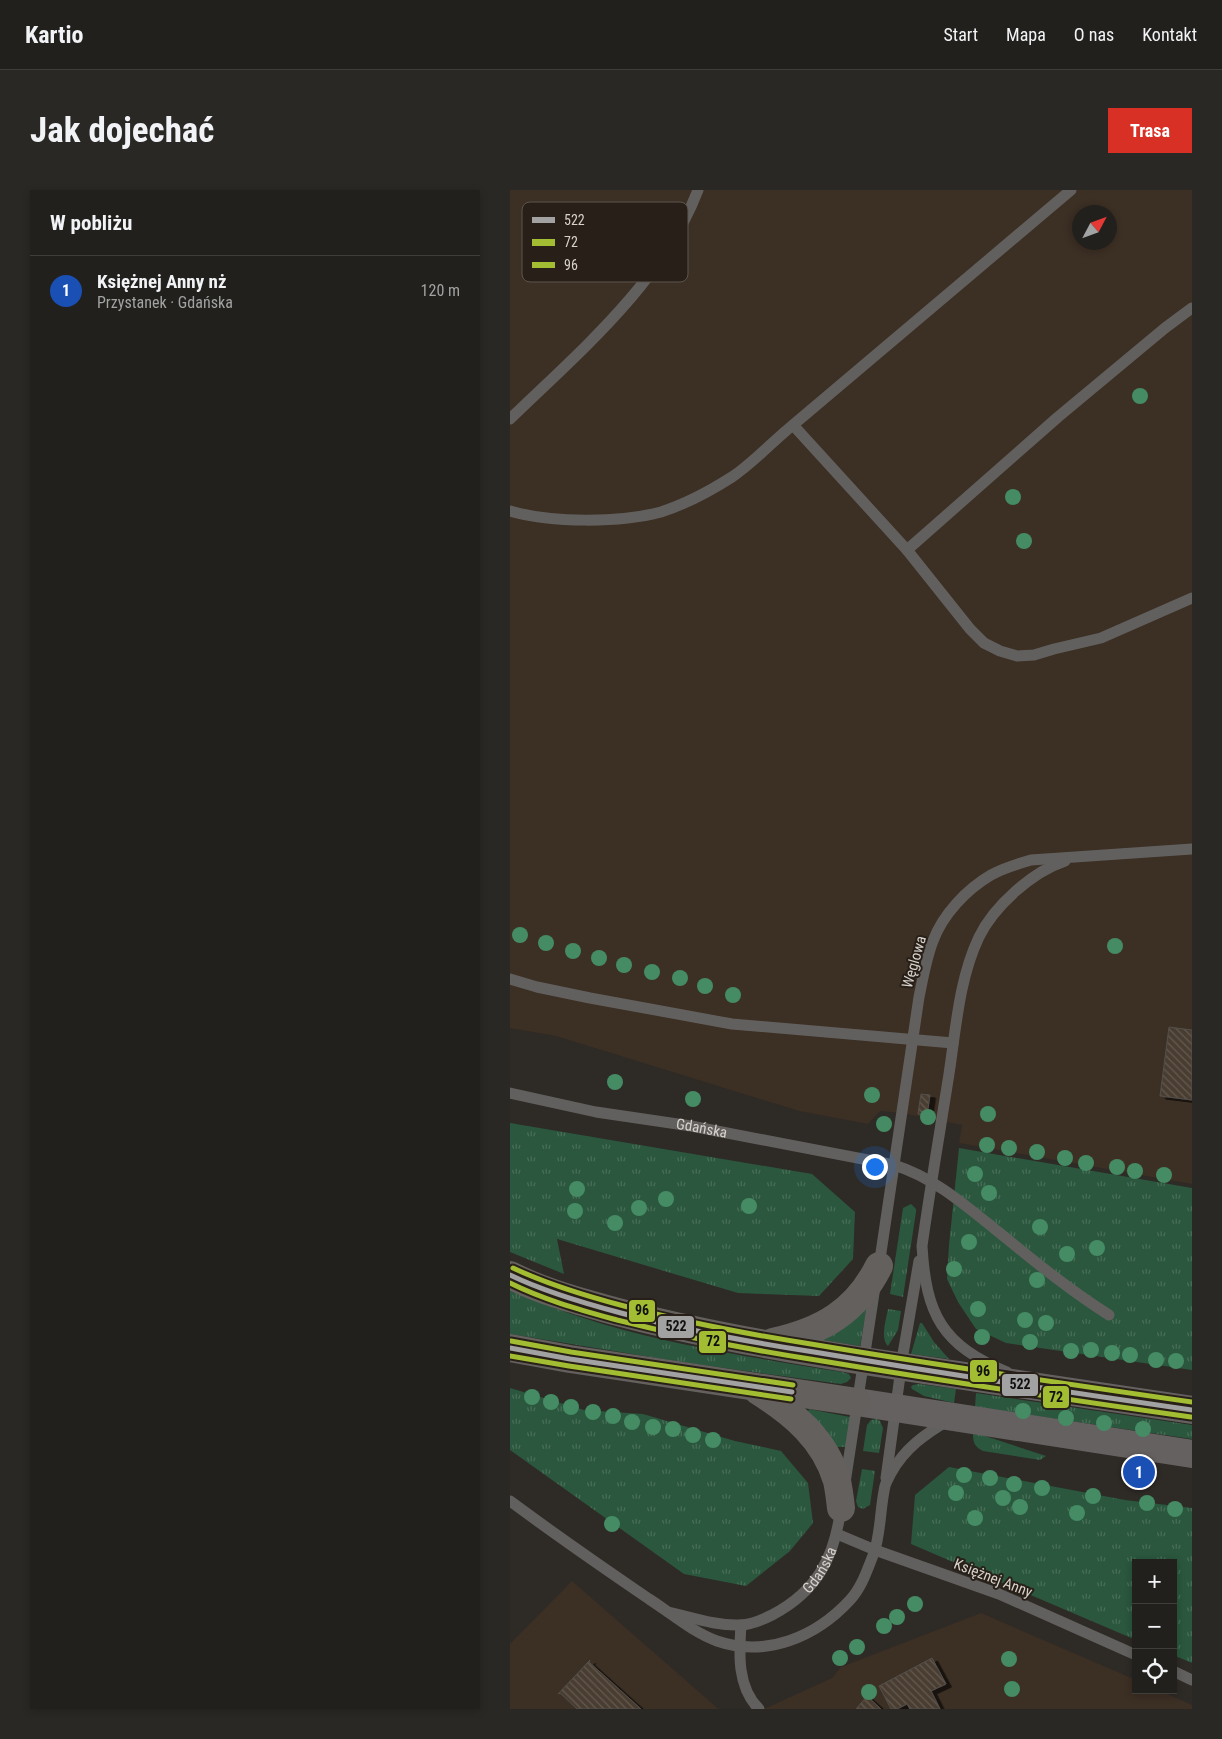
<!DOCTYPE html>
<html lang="pl">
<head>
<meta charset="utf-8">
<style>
	:root { --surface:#22201c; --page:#2a2825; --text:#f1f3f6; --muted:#a2a3a3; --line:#3f3e3b; --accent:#d93025 }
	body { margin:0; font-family:"Roboto Condensed",sans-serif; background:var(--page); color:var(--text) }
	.controls { position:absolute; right:15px; bottom:15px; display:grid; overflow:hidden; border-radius:0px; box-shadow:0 2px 8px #0003 }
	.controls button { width:45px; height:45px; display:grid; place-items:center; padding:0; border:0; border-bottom:1px solid var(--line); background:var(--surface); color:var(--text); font:25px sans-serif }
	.compass { position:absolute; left:562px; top:15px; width:45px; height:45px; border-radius:50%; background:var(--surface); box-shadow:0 2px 8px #0003; rotate:49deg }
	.you { position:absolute; left:364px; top:976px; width:18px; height:18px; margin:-12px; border:4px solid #fff; border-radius:50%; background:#1a73e8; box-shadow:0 0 0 8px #1a73e833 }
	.badge { display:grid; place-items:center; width:32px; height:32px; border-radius:50%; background:var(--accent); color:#fff; font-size:16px; font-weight:700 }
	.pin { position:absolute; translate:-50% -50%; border:2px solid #fff; box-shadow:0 1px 5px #0006 }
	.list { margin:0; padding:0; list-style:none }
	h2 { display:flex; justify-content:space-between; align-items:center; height:65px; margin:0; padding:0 20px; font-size:21px }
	h2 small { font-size:16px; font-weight:400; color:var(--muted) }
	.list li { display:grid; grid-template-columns:32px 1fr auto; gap:15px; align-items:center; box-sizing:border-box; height:70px; padding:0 20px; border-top:1px solid var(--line) }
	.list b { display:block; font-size:19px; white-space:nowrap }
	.list p { margin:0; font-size:16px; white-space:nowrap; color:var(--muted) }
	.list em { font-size:16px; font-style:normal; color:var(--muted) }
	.icon { flex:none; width:28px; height:28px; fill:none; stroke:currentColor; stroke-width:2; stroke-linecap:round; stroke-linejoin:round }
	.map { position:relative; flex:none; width:682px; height:1519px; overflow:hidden; border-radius:0px }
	header { display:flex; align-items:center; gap:30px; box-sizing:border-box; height:70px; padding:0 25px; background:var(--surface); border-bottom:1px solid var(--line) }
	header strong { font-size:24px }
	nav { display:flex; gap:28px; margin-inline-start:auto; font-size:18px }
	.intro { display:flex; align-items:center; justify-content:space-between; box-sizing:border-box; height:120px; padding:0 30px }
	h1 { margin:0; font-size:35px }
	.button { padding:12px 22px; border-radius:0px; background:var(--accent); color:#fff; font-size:18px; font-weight:700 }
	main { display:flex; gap:30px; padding:0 30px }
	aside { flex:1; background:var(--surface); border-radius:0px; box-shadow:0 2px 8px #0003 }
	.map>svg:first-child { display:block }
	.built { fill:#3c2f24; fill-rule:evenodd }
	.grass { fill:url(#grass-tufts) }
	.building { fill:url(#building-back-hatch); stroke:#534f4b; filter:url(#shadow) }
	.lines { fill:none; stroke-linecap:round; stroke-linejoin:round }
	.lane { stroke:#62605e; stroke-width:11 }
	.secondary { stroke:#656161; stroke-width:28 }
	.primary { stroke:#64605e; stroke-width:28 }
	.bus-1-casing { stroke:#282018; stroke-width:9 }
	.bus-2-casing { stroke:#282018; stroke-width:9 }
	.bus-3-casing { stroke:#282018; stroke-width:9 }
	.bus-1 { stroke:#a2a2a2; stroke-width:5 }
	.bus-2 { stroke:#a2bd31; stroke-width:5 }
	.bus-3 { stroke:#a2bd31; stroke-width:5 }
	.tree { fill:#458c65 }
	.labels { text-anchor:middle; stroke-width:4; stroke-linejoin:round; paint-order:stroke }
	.street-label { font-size:15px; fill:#d8d2cd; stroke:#282018 }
	.key { fill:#282018; stroke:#5d554e; stroke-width:1 }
	.key-label { font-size:14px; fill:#d8d2cd }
	.line-badge { stroke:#282018; stroke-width:2 }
	.pale-badge-label { font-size:14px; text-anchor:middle; font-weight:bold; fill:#111 }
</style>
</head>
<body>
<header>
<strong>Kartio</strong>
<nav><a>Start</a><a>Mapa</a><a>O nas</a><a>Kontakt</a></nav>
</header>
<div class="intro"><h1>Jak dojechać</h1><a class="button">Trasa</a></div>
<main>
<aside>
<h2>W pobliżu<small></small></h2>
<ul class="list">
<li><span class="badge" style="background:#1a4fb4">1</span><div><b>Księżnej Anny nż</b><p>Przystanek · Gdańska</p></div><em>120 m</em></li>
</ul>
</aside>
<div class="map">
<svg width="682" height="1519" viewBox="0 0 682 1519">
	<defs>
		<pattern id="grass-tufts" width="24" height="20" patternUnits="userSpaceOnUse" patternTransform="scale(1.25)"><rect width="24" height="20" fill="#2a573d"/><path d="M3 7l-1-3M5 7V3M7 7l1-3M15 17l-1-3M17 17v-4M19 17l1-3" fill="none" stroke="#486e58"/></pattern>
		<pattern id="building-back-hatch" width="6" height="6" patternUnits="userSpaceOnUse" patternTransform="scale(1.25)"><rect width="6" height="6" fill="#4a3e32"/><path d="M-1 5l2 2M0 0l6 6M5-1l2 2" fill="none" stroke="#63594e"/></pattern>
		<filter id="shadow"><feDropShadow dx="5.5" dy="3" stdDeviation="0" flood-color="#0009"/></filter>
	</defs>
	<rect width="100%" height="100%" fill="#2e2a26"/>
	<g class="built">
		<path d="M 0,0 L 682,0 L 682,994 L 449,953 L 452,935 L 392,923 L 370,921 L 358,934 L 289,921 L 46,846 L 0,838 ZM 570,22 L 600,22 L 600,52 L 570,52 Z"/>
		<polygon points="62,1391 204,1515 208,1519 0,1519 0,1454"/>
		<polygon points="471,1423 626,1490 626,1500 648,1500 682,1515 682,1519 254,1519 322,1488 331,1477"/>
	</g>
	<g class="grass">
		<polygon points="0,933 302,984 345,1022 343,1069 309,1106 228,1103 47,1049 54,1084 0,1062"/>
		<polygon points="449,958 682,998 682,1180 496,1153 466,1139 448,1112 437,1089 439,1055"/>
		<polygon points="401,1014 406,1019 406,1022 393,1107 380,1104 393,1018"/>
		<path d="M 0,1100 C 104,1147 220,1164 332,1182 L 339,1184 L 341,1188 L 337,1192 L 331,1194 L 171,1172 L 0,1144 Z"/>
		<polygon points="357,1116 350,1156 306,1149"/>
		<path d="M 378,1119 L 391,1121 L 388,1140 L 378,1156 C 370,1148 376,1130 378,1119 Z"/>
		<polygon points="410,1133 412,1133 424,1152 439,1169 401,1164"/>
		<polygon points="409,1194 446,1199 444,1213 414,1206 402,1199 401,1197 403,1195"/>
		<polygon points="0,1198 74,1220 133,1224 225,1251 271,1261 298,1293 303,1333 280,1361 236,1396 174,1384 0,1260"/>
		<polygon points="466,1203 682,1235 682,1249 465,1217"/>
		<polygon points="299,1219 340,1227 336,1257 325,1257 317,1241 298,1222"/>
		<polygon points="367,1229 370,1231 373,1238 369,1263 353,1261 357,1235 361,1230"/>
		<path d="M 463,1244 L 472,1245 L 536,1266 L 530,1270 L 473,1261 C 465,1257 463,1253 463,1244 Z"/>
		<polygon points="439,1277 615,1310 682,1318 682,1473 663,1465 663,1373 626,1373 626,1450 401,1354 405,1305"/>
		<polygon points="352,1279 365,1281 360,1315 353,1319 348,1317 346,1311"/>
	</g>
	<g class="building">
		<polygon points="659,837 682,840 682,910 650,906"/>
		<polygon points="411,904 420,905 417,925 408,924"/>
		<polygon points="422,1468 436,1494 421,1501 430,1519 400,1519 397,1514 387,1519 381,1519 369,1496"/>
		<polygon points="80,1470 79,1472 131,1519 67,1519 50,1503 48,1504"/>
		<polygon points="357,1506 371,1519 346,1519"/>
	</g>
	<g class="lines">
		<g class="lane">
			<polyline points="561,0 283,235 397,360 548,227 655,138 682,118"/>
			<path d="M 0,229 C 69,162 153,92 188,0"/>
			<path d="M 0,321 C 41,333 110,333 151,322 C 176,314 200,301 222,287 C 242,274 264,250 283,235"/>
			<polyline points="397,360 460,439 474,453 490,461 507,466 524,465 544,459 591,448 682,408"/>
			<polyline points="0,789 27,797 80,808 222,834 443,853"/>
			<path id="s1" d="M 0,903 L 86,922 L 181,936 L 384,975 C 423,987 455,1015 486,1040 C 523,1070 559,1100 599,1125"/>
			<path d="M 369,1076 L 409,807 C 413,788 416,769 423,751 C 433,724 457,699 481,685 C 493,678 507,674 521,670 L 682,659"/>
			<path d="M 497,1182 C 432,1155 416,1125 412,1056 C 420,999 430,941 439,884 C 446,838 449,789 469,747 C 484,716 522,682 555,671"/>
			<polyline points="376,1288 393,1164 409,1071"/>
			<polyline points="335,1293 365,1097"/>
			<path d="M 0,1311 C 46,1345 92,1377 139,1409 C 161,1423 182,1442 207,1451 C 256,1468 306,1447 340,1410 C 352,1397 357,1380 364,1363 C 371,1342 370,1318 375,1296 C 376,1292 379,1287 381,1283 C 395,1258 415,1244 439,1230"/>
			<polyline points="327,1344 365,1360 489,1404 626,1465"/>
			<path id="s2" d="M 158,1422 C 181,1427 206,1436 230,1435 C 241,1435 252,1430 262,1425 C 308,1401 325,1366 331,1317"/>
			<path d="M 231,1435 C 229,1464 227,1497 249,1519"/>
			<polyline points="663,1481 682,1490"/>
		</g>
		<g class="secondary">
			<polyline points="354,1171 682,1220"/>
			<polyline points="347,1212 682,1264"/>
		</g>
		<g class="primary">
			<path d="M 0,1085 C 33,1102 69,1111 104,1121 C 186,1143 270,1157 354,1171"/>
			<path d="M 263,1152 C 312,1141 346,1122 369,1076"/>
			<polyline points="0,1158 60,1169 347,1212"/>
			<path d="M 248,1201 C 283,1223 315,1249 327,1291 C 329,1300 330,1309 331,1318"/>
		</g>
		<defs>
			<g id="bus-1">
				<path d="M 0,1085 C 35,1102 73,1113 111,1123 C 174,1140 239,1152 304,1162 C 430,1183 556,1202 682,1220"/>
				<polyline points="0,1158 60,1169 282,1202"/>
			</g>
			<g id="bus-2">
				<path d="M 0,1093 C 34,1110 71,1120 107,1130 C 171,1146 235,1159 300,1169 C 427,1190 554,1209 681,1227"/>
				<polyline points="0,1166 59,1176 281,1209"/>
			</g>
			<g id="bus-3">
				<path d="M 3,1078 C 39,1095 76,1106 114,1116 C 178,1133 243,1145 307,1155 C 432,1176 557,1194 682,1212"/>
				<polyline points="1,1151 61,1162 283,1195"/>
			</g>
		</defs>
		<use href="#bus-1" class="bus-1-casing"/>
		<use href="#bus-2" class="bus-2-casing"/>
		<use href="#bus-3" class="bus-3-casing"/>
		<use href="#bus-1" class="bus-1"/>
		<use href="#bus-2" class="bus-2"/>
		<use href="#bus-3" class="bus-3"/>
	</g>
	<g class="tree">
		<circle cx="630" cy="206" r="8"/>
		<circle cx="503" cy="307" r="8"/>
		<circle cx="514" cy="351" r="8"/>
		<circle cx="10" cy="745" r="8"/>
		<circle cx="36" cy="753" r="8"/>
		<circle cx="605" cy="756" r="8"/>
		<circle cx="63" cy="761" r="8"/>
		<circle cx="89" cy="768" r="8"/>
		<circle cx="114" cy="775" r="8"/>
		<circle cx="142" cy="782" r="8"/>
		<circle cx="170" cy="788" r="8"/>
		<circle cx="195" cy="796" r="8"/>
		<circle cx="223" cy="805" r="8"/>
		<circle cx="105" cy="892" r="8"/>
		<circle cx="362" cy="905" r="8"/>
		<circle cx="183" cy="909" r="8"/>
		<circle cx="478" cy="924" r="8"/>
		<circle cx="418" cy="927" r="8"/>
		<circle cx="374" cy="934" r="8"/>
		<circle cx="477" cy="955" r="8"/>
		<circle cx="499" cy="958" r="8"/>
		<circle cx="527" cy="962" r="8"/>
		<circle cx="555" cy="968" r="8"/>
		<circle cx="576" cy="973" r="8"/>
		<circle cx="607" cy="977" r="8"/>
		<circle cx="625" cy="981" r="8"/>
		<circle cx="465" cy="984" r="8"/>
		<circle cx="654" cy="985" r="8"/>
		<circle cx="67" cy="999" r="8"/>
		<circle cx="479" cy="1003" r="8"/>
		<circle cx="156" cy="1009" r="8"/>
		<circle cx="239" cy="1016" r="8"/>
		<circle cx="129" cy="1018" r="8"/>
		<circle cx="65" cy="1021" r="8"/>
		<circle cx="105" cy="1033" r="8"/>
		<circle cx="530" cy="1037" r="8"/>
		<circle cx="459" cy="1052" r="8"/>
		<circle cx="587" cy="1058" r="8"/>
		<circle cx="557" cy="1064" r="8"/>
		<circle cx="444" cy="1079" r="8"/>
		<circle cx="527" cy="1090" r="8"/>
		<circle cx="468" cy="1119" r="8"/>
		<circle cx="515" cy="1130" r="8"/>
		<circle cx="536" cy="1133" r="8"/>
		<circle cx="472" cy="1147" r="8"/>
		<circle cx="520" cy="1152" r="8"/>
		<circle cx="581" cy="1160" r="8"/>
		<circle cx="561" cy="1161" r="8"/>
		<circle cx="602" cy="1163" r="8"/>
		<circle cx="620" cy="1165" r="8"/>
		<circle cx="646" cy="1170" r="8"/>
		<circle cx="666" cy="1171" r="8"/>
		<circle cx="22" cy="1207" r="8"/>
		<circle cx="41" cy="1212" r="8"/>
		<circle cx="61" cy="1217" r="8"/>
		<circle cx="513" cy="1221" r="8"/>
		<circle cx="83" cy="1222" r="8"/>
		<circle cx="103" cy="1226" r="8"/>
		<circle cx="556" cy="1228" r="8"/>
		<circle cx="122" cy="1232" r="8"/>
		<circle cx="594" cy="1233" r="8"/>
		<circle cx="143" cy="1237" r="8"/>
		<circle cx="163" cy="1239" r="8"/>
		<circle cx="633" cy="1239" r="8"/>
		<circle cx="183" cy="1245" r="8"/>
		<circle cx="203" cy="1250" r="8"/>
		<circle cx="454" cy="1285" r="8"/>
		<circle cx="480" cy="1288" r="8"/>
		<circle cx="504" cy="1294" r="8"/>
		<circle cx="532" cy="1298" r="8"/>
		<circle cx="446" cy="1303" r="8"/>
		<circle cx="583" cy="1306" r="8"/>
		<circle cx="493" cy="1308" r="8"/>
		<circle cx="637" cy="1313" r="8"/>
		<circle cx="510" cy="1317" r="8"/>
		<circle cx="665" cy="1319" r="8"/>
		<circle cx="567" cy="1323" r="8"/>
		<circle cx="465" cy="1328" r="8"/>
		<circle cx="102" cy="1334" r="8"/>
		<circle cx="405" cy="1414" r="8"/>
		<circle cx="387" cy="1427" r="8"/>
		<circle cx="374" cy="1436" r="8"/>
		<circle cx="347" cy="1457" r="8"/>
		<circle cx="330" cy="1468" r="8"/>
		<circle cx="499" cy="1469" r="8"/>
		<circle cx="502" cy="1499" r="8"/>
		<circle cx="359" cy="1502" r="8"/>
	</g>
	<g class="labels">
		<g class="street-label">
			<text transform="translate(404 772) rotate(-74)" y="5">Węglowa</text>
			<text dy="5" stroke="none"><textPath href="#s1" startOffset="195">Gdańska</textPath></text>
			<text dy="5" stroke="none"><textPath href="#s2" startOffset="174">Gdańska</textPath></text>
			<text transform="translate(483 1388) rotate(21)" y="5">Księżnej Anny</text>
		</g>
	</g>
	<rect x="12" y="12" width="166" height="80" rx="8" class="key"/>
	<rect x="22" y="27" width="23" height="6" fill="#a2a2a2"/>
	<rect x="22" y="49" width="23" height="7" fill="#a2bd31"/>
	<rect x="22" y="72" width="23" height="6" fill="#a2bd31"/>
	<g class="key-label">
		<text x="54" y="35">522</text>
		<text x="54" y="57">72</text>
		<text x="54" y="80">96</text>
	</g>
	<g class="line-badge">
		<rect x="118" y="1109" width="28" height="24" rx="5" fill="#a2bd31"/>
		<rect x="147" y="1125" width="38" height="24" rx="5" fill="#a2a2a2"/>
		<rect x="188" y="1140" width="29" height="24" rx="5" fill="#a2bd31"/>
		<rect x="459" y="1169" width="29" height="24" rx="5" fill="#a2bd31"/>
		<rect x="491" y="1183" width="38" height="24" rx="5" fill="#a2a2a2"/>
		<rect x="532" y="1195" width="28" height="24" rx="5" fill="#a2bd31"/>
	</g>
	<g class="pale-badge-label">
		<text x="132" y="1125">96</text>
		<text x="166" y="1141">522</text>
		<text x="203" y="1156">72</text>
		<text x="473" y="1186">96</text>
		<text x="510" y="1199">522</text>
		<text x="546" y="1212">72</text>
	</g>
</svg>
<div class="controls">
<button>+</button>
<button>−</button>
<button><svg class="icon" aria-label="locate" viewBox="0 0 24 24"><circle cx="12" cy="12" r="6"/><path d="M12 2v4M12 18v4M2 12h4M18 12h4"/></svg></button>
</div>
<svg class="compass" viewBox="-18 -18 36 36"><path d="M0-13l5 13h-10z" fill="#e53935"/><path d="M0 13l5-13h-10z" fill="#a2a3a3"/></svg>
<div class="you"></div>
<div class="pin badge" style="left:629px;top:1282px;background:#1a4fb4">1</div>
</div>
</main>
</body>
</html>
